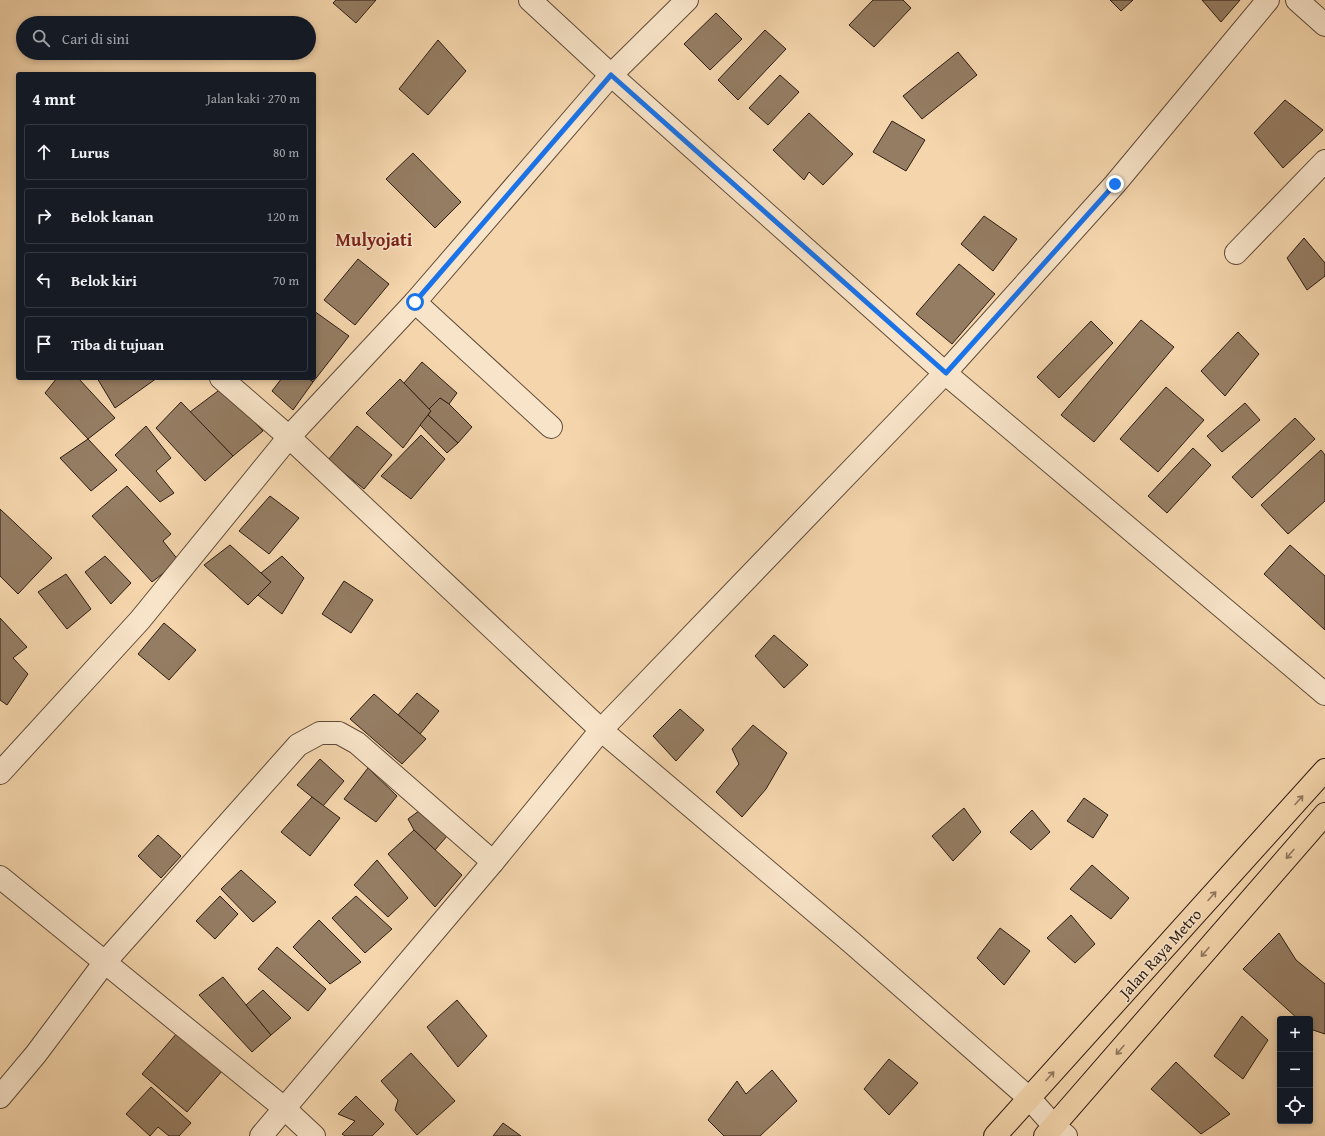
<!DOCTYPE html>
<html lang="id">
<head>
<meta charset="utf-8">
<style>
	:root { --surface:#171b24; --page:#242831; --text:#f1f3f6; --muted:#9ea1a6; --line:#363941 }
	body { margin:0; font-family:"Gentium Book Plus",serif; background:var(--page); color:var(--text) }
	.controls { position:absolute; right:12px; bottom:12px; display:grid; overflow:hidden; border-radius:4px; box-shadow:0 2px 6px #0003 }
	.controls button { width:36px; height:36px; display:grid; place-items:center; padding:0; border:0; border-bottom:1px solid var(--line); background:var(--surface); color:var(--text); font:20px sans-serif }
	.stop { position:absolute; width:12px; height:12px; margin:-9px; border:3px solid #1a73e8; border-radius:50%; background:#fff }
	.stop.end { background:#1a73e8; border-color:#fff; box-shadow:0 1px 4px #0008 }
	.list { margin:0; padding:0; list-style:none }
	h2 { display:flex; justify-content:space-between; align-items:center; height:52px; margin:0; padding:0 16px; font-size:17px }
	h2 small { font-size:13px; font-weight:400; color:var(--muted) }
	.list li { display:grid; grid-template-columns:26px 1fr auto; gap:12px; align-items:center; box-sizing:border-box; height:56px; margin:0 8px 8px; padding:0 8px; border:1px solid var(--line); border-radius:4px }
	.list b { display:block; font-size:15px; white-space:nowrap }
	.list em { font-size:13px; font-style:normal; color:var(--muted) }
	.icon { flex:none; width:22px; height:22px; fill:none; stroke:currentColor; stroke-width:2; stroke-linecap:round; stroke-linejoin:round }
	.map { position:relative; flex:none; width:1325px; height:1136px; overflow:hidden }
	.search { position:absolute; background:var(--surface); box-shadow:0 2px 6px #0003; left:16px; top:16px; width:300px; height:44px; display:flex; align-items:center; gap:10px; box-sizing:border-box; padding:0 14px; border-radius:22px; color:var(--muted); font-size:15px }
	.panel { position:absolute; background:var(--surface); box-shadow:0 2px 6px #0003; left:16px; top:72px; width:300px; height:308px; border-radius:4px }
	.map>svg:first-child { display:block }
	.building { fill:#957d63; stroke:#2e1d13 }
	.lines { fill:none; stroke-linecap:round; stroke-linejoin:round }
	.minor-casing { stroke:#604b39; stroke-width:24 }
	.highway-casing { stroke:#2e1d13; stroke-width:24 }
	.minor { stroke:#f8e4c9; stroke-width:22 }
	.highway { stroke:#f4d5ac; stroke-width:22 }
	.oneway { stroke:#917960 }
	.route { stroke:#1a73e8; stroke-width:5 }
	.labels { text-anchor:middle; stroke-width:3; stroke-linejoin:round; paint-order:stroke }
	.street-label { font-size:16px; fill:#2e1d13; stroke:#f8e4c9 }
	.quarter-label { font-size:18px; font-weight:bold; fill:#7a1f14; stroke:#f8e4c9 }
</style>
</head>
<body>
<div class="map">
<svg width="1325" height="1136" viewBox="0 0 1325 1136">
	<rect width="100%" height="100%" fill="#f4d5ac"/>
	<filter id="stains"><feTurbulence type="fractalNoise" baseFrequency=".005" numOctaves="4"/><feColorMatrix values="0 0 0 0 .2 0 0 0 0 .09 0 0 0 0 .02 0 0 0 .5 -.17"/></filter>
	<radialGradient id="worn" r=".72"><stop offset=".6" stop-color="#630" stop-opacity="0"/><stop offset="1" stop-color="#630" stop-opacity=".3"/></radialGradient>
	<g class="building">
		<polygon points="336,0 376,0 356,23 333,3"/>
		<polygon points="873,0 903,0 911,8 874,47 849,25"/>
		<polygon points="1110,0 1133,0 1121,11"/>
		<polygon points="1202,0 1240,0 1221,22"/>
		<polygon points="716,13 742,39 710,70 684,44"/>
		<polygon points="765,30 786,49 738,100 718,80"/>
		<polygon points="438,40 466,71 428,115 399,89"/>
		<polygon points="958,52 977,75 922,119 903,96"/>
		<polygon points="780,75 799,92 768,125 749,108"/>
		<polygon points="1285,100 1323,130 1283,168 1254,133"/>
		<polygon points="809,113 853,154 823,185 809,172 804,180 773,150"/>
		<polygon points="892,121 925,140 906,171 873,152"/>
		<polygon points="413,153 461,202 435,228 386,179"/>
		<polygon points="984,216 1017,239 993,271 961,244"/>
		<polygon points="1304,238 1325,263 1325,276 1307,290 1287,258"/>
		<polygon points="358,259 389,284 355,325 324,300"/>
		<polygon points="959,264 995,294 952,344 916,314"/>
		<polygon points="314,311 349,336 313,382 308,378 314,378"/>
		<polygon points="1141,320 1174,347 1094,442 1061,415"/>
		<polygon points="1091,321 1113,343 1059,398 1037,377"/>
		<polygon points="1238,332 1259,354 1225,396 1201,371"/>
		<polygon points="422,362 457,393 449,404 440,398 429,409 404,383"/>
		<polygon points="57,378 78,378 115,418 88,439 45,393"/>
		<polygon points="97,378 157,378 115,408"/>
		<polygon points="282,378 308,378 313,382 293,410 272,391"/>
		<polygon points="400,379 431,411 403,448 366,413"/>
		<polygon points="1166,387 1204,420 1158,472 1120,439"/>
		<polygon points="222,388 263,431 233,456 190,412"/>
		<polygon points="440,398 449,404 472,427 458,443 428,415 431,411 429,409"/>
		<polygon points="181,402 233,456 205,481 156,428"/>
		<polygon points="1245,403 1260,420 1222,452 1207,436"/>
		<polygon points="428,415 458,443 447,453 420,425"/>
		<polygon points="1295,418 1315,439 1252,498 1232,477"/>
		<polygon points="146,426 171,458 156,471 174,493 160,502 115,455"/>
		<polygon points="357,426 392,455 364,489 328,460"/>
		<polygon points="421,435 445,459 411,499 381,476"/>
		<polygon points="88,439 117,470 91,491 60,458"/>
		<polygon points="1193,448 1211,465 1167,513 1148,496"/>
		<polygon points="1321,450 1325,455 1325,501 1288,534 1261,505"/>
		<polygon points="127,486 171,534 163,541 179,561 152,582 92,516"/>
		<polygon points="270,496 299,518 269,554 239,531"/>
		<polygon points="0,509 52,558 18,594 0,576"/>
		<polygon points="230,545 271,582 248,605 204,565"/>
		<polygon points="1290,545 1325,576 1325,630 1264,574"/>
		<polygon points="105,556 131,583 111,604 85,572"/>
		<polygon points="282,556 304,578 282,614 258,595 271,582 261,573"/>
		<polygon points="66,574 91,609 67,629 38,592"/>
		<polygon points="344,581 373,600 351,633 322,614"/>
		<polygon points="0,618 27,647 13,658 28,674 7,705 0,700"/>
		<polygon points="164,623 196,650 169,680 138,654"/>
		<polygon points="774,635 808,665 784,688 755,656"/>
		<polygon points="417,693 439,711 420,734 398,715"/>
		<polygon points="374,694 426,739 402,764 350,719"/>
		<polygon points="680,709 704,730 676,761 653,736"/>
		<polygon points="753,725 787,753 766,789 742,817 716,792 739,764 732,749"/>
		<polygon points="320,759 344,781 323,806 297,785"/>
		<polygon points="368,768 397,796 376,822 344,799"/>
		<polygon points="312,797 340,818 310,856 281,832"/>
		<polygon points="1084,798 1108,815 1093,838 1067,821"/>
		<polygon points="427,805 454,828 435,850 414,830 408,819"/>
		<polygon points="964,808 981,832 953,861 932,836"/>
		<polygon points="1032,810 1050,832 1031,850 1010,832"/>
		<polygon points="414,830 462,875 435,907 388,854"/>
		<polygon points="158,835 181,856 161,878 138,856"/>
		<polygon points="377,860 408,898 388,917 354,885"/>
		<polygon points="1092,865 1129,898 1111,919 1070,889"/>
		<polygon points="241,870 276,902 253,922 221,889"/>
		<polygon points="220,896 238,914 215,939 196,921"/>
		<polygon points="356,896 392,929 365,953 332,918"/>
		<polygon points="1071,915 1095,944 1075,963 1047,938"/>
		<polygon points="319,920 361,962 330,984 293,947"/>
		<polygon points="1000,928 1030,951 1004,985 977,958"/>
		<polygon points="1279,933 1296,960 1325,984 1325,1034 1310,1029 1310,1019 1298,1019 1243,969"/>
		<polygon points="277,947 326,989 308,1011 258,969"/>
		<polygon points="223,977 271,1035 252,1052 199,995"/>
		<polygon points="263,990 291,1018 271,1035 246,1005"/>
		<polygon points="457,1000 487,1036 458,1067 427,1027"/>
		<polygon points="1242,1016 1268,1040 1243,1079 1214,1056"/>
		<polygon points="177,1033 222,1071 187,1112 142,1074"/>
		<polygon points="411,1053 455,1101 417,1135 395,1110 398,1100 381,1081"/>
		<polygon points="889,1059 918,1083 889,1115 864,1089"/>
		<polygon points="1176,1062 1230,1114 1201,1134 1151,1089"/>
		<polygon points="772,1070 797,1101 760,1136 724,1136 708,1120 737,1081 746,1094"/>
		<polygon points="151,1087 191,1123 179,1136 169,1136 158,1127 150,1136 126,1114"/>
		<polygon points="356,1096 384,1124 372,1136 345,1136 342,1134 355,1121 338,1114"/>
		<polygon points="503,1123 521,1136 493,1136"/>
	</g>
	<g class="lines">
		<defs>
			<g id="minor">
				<polyline points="530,0 611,75 945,373 1325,694"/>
				<polyline points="1297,0 1325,25"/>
				<polyline points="1236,253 1325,161"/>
				<polyline points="415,302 551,427"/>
				<polyline points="221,378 289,437 601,730 851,942 1030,1099 1054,1126 1066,1136"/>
				<polyline points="0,773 140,620 289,437 415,302 611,75 687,0"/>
				<polyline points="0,877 284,1108 314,1136"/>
				<polyline points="0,1097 36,1054 105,962 298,745 320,733 339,733 357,743 493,862"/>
				<polyline points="261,1136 493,862 601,730 945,373 1115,184 1268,0"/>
			</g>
			<g id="highway">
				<polyline points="995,1136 1325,770"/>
				<polyline points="1045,1136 1325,814"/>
			</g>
		</defs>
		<use href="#minor" class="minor-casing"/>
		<use href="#highway" class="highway-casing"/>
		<use href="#minor" class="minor"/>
		<use href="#highway" class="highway"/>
	</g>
	<defs><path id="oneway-shaft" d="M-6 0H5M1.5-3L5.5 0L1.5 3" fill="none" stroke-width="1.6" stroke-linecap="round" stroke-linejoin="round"/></defs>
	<g class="oneway">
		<use href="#oneway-shaft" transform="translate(1299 800) rotate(-48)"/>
		<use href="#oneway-shaft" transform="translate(1290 854) rotate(131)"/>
		<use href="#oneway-shaft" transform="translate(1212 896) rotate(-48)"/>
		<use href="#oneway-shaft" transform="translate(1205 952) rotate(131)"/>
		<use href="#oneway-shaft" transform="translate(1120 1050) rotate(131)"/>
		<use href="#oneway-shaft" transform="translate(1050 1076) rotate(-48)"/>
	</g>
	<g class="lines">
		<polyline class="route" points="415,302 611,75 946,373 1115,184"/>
	</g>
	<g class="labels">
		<g class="street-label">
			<text transform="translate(1160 953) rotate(-48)" y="6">Jalan Raya Metro</text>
		</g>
		<g class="quarter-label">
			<text x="374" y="246">Mulyojati</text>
		</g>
	</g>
	<rect width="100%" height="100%" filter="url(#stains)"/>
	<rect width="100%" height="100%" fill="url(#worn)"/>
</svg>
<div class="controls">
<button>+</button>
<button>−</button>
<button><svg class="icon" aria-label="locate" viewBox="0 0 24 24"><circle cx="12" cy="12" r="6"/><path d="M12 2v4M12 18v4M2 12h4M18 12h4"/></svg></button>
</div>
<div class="stop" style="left:415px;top:302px"></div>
<div class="stop end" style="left:1115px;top:184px"></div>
<div class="search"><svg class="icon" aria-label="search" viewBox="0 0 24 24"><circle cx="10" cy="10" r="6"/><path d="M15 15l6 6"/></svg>Cari di sini</div>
<section class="panel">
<h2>4 mnt<small>Jalan kaki · 270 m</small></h2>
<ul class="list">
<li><svg class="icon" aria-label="ahead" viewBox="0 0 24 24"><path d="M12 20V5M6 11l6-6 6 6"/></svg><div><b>Lurus</b></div><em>80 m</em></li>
<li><svg class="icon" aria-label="right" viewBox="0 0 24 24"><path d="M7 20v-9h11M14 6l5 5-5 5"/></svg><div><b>Belok kanan</b></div><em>120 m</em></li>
<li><svg class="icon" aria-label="left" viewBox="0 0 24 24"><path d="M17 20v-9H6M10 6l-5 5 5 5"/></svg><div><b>Belok kiri</b></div><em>70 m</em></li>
<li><svg class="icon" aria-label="arrive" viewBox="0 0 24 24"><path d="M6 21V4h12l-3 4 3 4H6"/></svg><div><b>Tiba di tujuan</b></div></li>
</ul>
</section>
</div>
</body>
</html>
